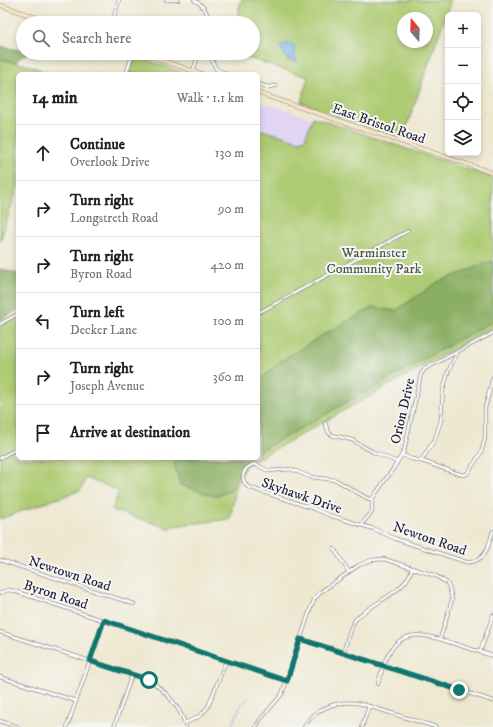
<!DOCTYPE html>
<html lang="en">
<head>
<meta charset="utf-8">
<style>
	:root { --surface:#fff; --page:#f2f2f2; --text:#202124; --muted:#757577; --line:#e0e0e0 }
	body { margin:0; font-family:"IM FELL DW Pica",serif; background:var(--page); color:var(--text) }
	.controls { position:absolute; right:12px; top:12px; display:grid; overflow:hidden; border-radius:6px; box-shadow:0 2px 6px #0003 }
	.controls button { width:36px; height:36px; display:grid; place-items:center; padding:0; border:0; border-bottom:1px solid var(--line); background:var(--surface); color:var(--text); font:20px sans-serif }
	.compass { position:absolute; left:397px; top:12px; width:36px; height:36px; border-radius:50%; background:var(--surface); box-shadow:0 2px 6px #0003; rotate:341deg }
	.stop { position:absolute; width:12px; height:12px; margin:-9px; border:3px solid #0f766e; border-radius:50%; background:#fff }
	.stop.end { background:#0f766e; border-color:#fff; box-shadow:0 1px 4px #0008 }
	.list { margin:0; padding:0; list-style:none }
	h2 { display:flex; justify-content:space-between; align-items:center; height:52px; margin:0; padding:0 16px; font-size:17px }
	h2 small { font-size:13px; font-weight:400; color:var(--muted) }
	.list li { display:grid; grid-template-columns:26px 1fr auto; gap:12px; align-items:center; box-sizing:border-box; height:56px; padding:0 16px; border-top:1px solid var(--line) }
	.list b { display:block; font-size:15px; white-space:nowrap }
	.list p { margin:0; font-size:13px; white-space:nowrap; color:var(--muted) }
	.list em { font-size:13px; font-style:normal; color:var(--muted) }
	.icon { flex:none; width:22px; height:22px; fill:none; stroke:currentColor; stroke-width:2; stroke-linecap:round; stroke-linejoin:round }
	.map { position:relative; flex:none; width:493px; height:727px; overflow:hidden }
	.search { position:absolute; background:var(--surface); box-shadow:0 2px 6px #0003; left:16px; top:16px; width:244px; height:44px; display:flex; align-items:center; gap:10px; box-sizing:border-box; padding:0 14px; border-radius:22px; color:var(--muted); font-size:15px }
	.panel { position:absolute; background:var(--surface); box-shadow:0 2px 6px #0003; left:16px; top:72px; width:244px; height:388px; border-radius:6px }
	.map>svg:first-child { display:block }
	.built { fill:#e2d4f3 }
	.green { fill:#adcb72; stroke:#687656; fill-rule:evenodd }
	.forest { fill:#8aaf64; stroke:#566850 }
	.water { fill:#6ba5db; stroke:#46648b }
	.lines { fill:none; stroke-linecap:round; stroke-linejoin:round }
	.stream { stroke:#6ba5db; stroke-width:1 }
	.street-casing { stroke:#888586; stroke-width:4 }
	.secondary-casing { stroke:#888586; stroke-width:5 }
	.street { stroke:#fff; stroke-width:2.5 }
	.secondary { stroke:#f7e8c3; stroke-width:3.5 }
	.route { stroke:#0f766e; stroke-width:5 }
	.labels { text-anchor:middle; stroke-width:4; stroke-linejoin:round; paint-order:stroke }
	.street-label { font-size:14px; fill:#22223b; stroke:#f6f6f2 }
	.park-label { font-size:14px; fill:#4c554c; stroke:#f6f6f2 }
</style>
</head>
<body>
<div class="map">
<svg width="493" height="727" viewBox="0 0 493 727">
	<rect width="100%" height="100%" fill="#f6f6f2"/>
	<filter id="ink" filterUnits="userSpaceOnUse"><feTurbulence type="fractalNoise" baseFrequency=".025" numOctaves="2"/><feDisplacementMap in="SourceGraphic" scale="8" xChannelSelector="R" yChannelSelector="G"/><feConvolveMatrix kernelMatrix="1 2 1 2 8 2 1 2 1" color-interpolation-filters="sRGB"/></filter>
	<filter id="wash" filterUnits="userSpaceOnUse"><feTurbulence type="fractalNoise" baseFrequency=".012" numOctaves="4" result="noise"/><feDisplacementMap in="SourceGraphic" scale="16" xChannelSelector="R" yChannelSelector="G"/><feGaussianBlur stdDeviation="0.9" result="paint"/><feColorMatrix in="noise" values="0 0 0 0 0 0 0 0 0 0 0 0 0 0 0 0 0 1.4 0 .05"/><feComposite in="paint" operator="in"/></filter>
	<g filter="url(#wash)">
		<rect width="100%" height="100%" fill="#eee8d1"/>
		<polygon class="built" points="262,102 312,118 305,139 299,141 258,129 258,115"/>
		<g class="green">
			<path d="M 241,0 L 451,0 L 402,140 L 301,102 L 308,77 L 232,53 L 253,53 L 253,23 L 236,23 ZM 403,18 L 427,18 L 427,42 L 403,42 Z"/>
			<polygon points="140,58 188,74 129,74 133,62"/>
			<polygon points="0,59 27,65 53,74 18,74 18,185 0,242"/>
			<polygon points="313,117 493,178 493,327 245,466 236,489 230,519 173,526 172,529 112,510 119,491 86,478 81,490 0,519 0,326 18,316 18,458 258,458 258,129 299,141 305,139"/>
		</g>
		<g class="forest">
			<polygon points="0,46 23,51 23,53 27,53 15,62 0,59"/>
			<polygon points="493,261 493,321 258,452 258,382 282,360 321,336 373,307 395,311 438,282 472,269 487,262"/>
			<polygon points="0,269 18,274 18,310 0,320"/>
			<polygon points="177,458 248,458 242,466 232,489 219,496 214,496 180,485 174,464"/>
		</g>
		<path class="water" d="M 289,43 L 293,44 C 297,48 293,54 297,60 L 296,62 L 288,60 L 280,48 L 282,45 Z"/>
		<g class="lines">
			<polyline class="stream" points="231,727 240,707 249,697"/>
		</g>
	</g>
	<g filter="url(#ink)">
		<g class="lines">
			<defs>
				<g id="street">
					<polyline points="166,0 178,0"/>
					<path d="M 194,0 C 203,5 209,12 208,23"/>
					<polyline points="113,19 119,0"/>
					<polyline points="209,53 216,69 227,74"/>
					<polyline points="193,71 199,53"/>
					<polyline points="126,74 133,53"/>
					<polyline points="258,84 268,87 276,86"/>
					<polyline points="258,313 408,231"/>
					<polyline points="0,324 18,314"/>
					<polyline points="325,423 329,433 332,435 352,440 373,452 397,462"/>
					<polyline points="402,455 412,459 425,462 456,473 464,475 467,474 481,453 485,438 485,408 493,377"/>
					<polyline points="0,458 18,448"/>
					<polyline points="421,461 435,439 441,420 443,391 448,372 457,353"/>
					<path d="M 372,499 L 369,499 L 365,497 L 336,480 L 310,477 L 291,469 L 269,471 L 254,464 C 243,468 239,478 248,487 L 312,508 L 329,515 L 374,529 L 396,539 L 466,562 C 485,564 489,545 493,531"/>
					<polyline points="361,525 372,512 372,499 393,469 404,451 421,374 425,369 493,333"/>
					<polyline points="334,549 349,572"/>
					<polyline points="0,560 134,604"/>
					<polyline points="0,593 8,590 14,591 287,681"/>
					<path d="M 0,632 L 149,680 C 167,692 180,706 186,727"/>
					<polyline points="301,639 493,701"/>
					<polyline points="480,652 493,615"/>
					<path d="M 343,653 L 351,627 L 355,620 C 371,602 407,593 412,568"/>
					<polyline points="0,677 76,701"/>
					<path d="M 378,684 C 381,673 384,659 391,650 C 407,626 433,637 455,644 C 468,648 480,652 493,656"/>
					<polyline points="0,721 18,727"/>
					<polyline points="185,723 200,716 208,707 226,661"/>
					<polyline points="67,727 104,620"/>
					<polyline points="114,727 132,674"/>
					<polyline points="256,727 260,720 282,694 311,607 315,598 322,591 359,565 372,560 384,559 436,576 447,583 450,590 452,600 440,639"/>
					<path d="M 304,727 C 316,707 340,699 362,704 L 436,727"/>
					<polyline points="362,727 369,706"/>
				</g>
				<g id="secondary">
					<polyline points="0,5 52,23"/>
					<polyline points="140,53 202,74"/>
					<polyline points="258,93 493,173"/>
				</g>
			</defs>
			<use href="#street" class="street-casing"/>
			<use href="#secondary" class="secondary-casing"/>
			<use href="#street" class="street"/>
			<use href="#secondary" class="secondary"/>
		</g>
	</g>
	<g class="lines" filter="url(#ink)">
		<polyline class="route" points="149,680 90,661 104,620 287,681 300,639 459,690"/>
	</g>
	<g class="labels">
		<g class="street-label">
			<text transform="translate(379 123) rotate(19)" y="5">East Bristol Road</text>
			<text transform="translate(402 411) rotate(-77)" y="5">Orion Drive</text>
			<text transform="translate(302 495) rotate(19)" y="5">Skyhawk Drive</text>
			<text transform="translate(430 538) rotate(19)" y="5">Newton Road</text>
			<text transform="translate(70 573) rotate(18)" y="5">Newtown Road</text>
			<text transform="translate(56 594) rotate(18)" y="5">Byron Road</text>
		</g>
		<g class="park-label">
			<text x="374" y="257">Warminster<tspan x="374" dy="16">Community Park</tspan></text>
		</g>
	</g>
</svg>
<div class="controls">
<button>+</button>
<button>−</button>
<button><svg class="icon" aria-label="locate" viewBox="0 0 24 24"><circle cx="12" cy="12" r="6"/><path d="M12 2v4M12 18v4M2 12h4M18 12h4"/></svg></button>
<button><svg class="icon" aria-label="layers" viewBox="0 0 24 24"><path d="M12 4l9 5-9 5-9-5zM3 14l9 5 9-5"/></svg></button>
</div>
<svg class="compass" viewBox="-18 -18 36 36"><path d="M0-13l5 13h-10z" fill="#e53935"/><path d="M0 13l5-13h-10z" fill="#757577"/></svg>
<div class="stop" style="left:149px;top:680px"></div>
<div class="stop end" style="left:459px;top:690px"></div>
<div class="search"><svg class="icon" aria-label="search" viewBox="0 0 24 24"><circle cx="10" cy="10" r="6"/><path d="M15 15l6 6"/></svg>Search here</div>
<section class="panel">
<h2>14 min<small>Walk · 1.1 km</small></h2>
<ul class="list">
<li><svg class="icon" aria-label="ahead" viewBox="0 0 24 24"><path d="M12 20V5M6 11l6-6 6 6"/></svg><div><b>Continue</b><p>Overlook Drive</p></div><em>130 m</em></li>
<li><svg class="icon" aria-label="right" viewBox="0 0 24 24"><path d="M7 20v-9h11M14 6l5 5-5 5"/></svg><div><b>Turn right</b><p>Longstreth Road</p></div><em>90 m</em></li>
<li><svg class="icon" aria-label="right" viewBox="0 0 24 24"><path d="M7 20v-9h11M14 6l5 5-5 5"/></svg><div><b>Turn right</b><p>Byron Road</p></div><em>420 m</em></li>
<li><svg class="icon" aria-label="left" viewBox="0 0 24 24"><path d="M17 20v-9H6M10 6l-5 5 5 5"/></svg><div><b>Turn left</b><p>Decker Lane</p></div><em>100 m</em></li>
<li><svg class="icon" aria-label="right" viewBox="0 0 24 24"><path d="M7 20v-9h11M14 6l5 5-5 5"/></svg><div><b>Turn right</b><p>Joseph Avenue</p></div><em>360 m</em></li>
<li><svg class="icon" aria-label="arrive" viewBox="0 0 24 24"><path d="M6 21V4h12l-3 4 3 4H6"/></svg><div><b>Arrive at destination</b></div></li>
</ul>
</section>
</div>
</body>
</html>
